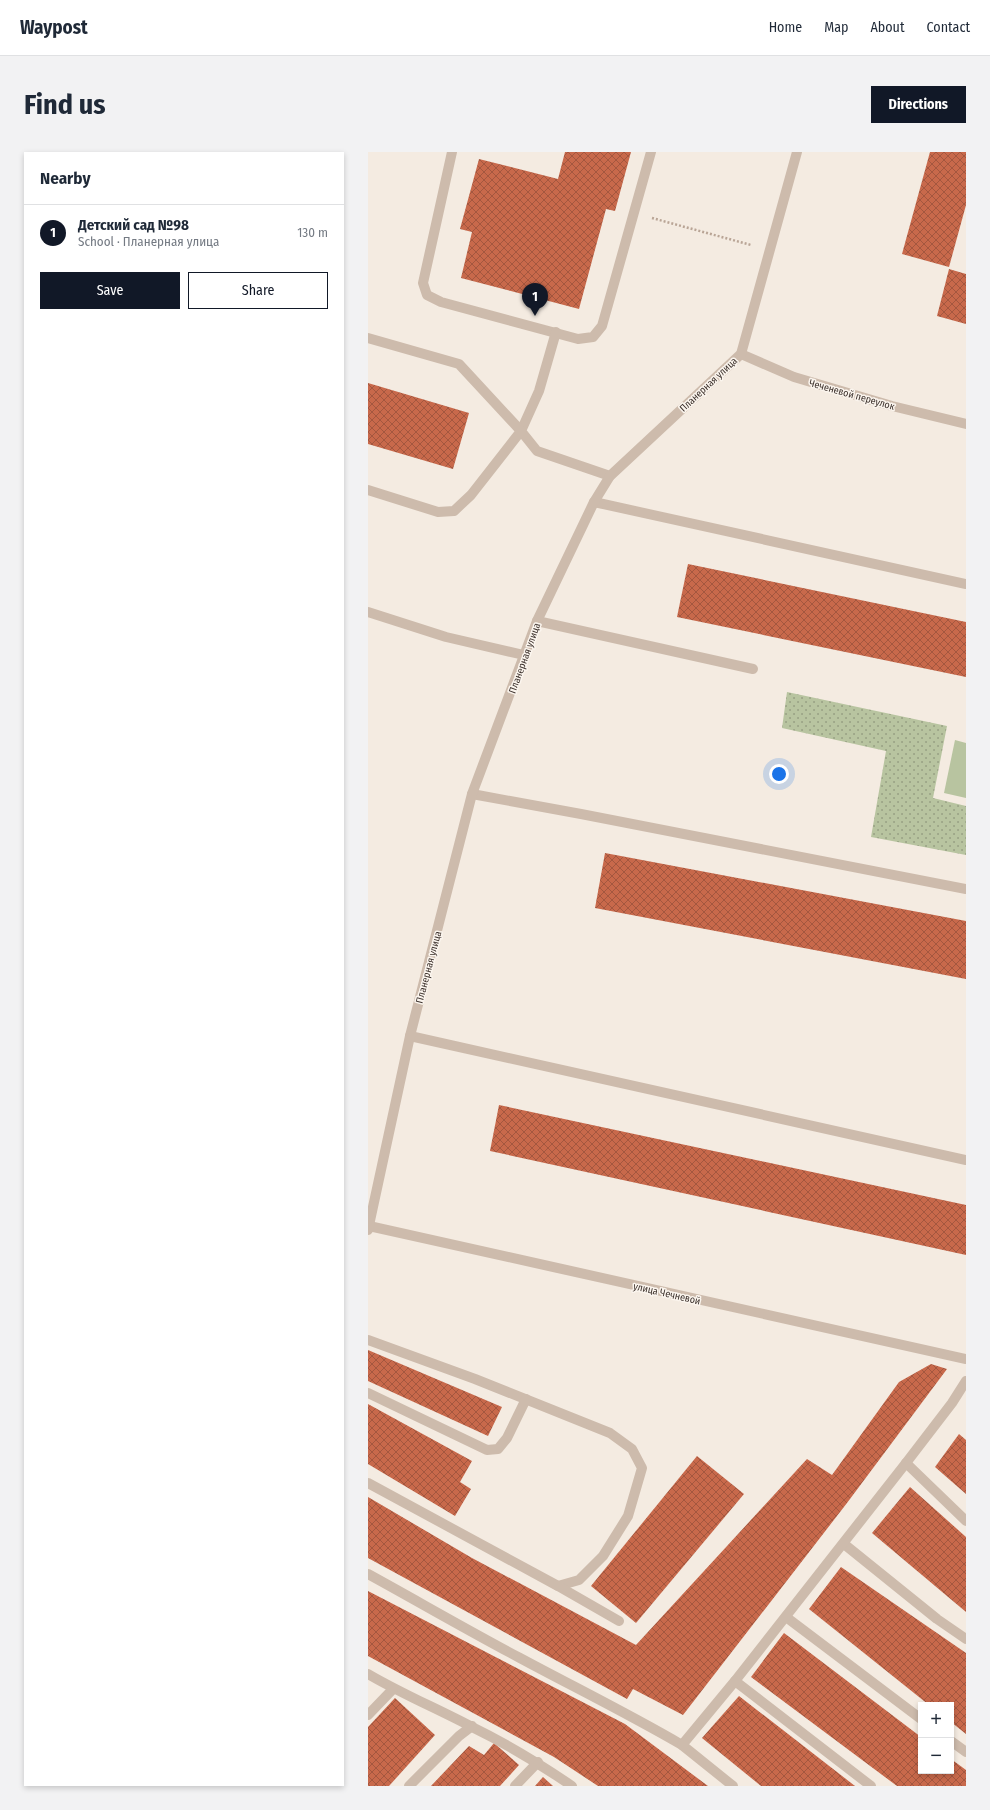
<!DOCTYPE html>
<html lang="en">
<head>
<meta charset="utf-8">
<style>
	:root { --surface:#fff; --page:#f2f2f3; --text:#1f2937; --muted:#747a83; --line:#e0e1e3; --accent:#111827 }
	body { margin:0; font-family:"Fira Sans Condensed",sans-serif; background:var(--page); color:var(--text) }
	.controls { position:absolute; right:12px; bottom:12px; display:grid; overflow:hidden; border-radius:0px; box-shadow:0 2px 6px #0003 }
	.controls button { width:36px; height:36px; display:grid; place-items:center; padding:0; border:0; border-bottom:1px solid var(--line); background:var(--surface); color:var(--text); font:20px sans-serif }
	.you { position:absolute; left:411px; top:622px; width:14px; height:14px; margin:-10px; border:3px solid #fff; border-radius:50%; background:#1a73e8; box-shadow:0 0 0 6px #1a73e833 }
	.badge { display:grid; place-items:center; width:26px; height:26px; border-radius:50%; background:var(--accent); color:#fff; font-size:13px; font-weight:700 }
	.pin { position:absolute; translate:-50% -33px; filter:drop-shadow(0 1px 2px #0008) }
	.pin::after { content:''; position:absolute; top:21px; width:14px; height:12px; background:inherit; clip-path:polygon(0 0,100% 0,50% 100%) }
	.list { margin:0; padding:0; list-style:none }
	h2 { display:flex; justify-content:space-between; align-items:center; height:52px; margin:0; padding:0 16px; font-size:17px }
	h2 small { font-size:13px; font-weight:400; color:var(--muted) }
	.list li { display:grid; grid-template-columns:26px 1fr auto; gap:12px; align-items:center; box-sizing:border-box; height:56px; padding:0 16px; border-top:1px solid var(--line) }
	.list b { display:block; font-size:15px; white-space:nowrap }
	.list p { margin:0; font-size:13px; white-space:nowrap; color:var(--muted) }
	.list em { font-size:13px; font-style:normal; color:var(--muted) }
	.actions { display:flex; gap:8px; padding:12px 16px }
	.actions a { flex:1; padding:9px 0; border:1px solid var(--accent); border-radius:0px; text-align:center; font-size:14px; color:var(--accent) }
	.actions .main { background:var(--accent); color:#fff }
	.map { position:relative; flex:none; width:598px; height:1634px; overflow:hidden; border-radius:0px }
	header { display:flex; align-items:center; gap:24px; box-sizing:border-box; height:56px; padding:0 20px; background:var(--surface); border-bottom:1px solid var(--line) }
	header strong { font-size:19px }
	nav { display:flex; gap:22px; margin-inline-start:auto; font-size:14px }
	.intro { display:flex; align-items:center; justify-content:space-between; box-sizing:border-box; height:96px; padding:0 24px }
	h1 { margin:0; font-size:28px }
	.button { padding:10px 18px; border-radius:0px; background:var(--accent); color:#fff; font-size:14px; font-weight:700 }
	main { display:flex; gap:24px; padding:0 24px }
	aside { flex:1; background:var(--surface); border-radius:0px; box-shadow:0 2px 6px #0003 }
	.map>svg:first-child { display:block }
	.grass { fill:url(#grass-dots) }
	.garden { fill:#b8c4a0 }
	.building { fill:url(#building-cross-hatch) }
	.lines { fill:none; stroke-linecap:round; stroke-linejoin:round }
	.path { stroke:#b9a596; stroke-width:2.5; stroke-dasharray:2 2; stroke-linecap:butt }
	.minor { stroke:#cdbbac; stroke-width:10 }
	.labels { text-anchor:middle; stroke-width:3; stroke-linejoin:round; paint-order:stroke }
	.street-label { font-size:10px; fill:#3b302b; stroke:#fbf5ee }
</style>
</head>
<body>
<header>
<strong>Waypost</strong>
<nav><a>Home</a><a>Map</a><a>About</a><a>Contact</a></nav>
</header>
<div class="intro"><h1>Find us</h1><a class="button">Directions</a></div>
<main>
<aside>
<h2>Nearby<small></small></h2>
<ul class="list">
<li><span class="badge">1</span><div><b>Детский сад №98</b><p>School · Планерная улица</p></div><em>130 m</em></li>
</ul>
<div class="actions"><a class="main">Save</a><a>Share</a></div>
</aside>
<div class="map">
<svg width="598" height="1634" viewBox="0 0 598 1634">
	<defs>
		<pattern id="grass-dots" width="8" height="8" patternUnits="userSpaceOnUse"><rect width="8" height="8" fill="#b8c4a0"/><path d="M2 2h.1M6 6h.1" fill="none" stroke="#97a083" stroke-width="1.8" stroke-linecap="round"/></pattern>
		<pattern id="building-cross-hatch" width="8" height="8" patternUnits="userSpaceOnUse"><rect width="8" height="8" fill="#c8694b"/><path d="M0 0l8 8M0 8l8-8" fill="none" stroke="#a4573f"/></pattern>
	</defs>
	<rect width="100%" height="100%" fill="#f4ebe1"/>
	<polygon class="grass" points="419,540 579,574 565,646 598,654 598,703 503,685 518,599 414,576"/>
	<polygon class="garden" points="587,588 598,591 598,646 576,641"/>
	<g class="building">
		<polygon points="197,0 263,0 247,59 238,57 211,157 93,126 104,80 92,77 111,7 190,27"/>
		<polygon points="562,0 598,0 598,53 581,115 534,102"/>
		<polygon points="581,117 598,122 598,172 569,164"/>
		<polygon points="0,231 101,261 85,317 0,292"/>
		<polygon points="320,412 598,470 598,525 309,465"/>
		<polygon points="237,701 598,769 598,827 227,756"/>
		<polygon points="131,953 598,1053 598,1103 122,999"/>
		<polygon points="0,1198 134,1255 120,1284 0,1229"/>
		<polygon points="563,1212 579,1217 479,1351 315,1563 265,1537 259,1547 0,1406 0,1345 104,1406 268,1493 439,1307 464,1323 531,1230"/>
		<polygon points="0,1252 104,1309 92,1330 103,1337 87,1364 0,1312"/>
		<polygon points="591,1282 598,1288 598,1342 567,1315"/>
		<polygon points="329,1304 376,1342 268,1471 223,1434"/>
		<polygon points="542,1335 598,1385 598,1460 504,1381"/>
		<polygon points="473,1415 598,1501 598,1582 583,1570 583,1553 561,1553 441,1457"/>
		<polygon points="0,1439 257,1572 340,1634 230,1634 186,1605 0,1504"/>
		<polygon points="416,1481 553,1585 553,1619 583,1619 583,1607 598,1618 598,1634 529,1634 383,1525"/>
		<polygon points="371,1544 487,1634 393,1634 334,1586"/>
		<polygon points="27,1546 67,1583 21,1634 0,1634 0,1575"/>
		<polygon points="126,1591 151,1613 132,1634 63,1634 101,1594 116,1603"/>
		<polygon points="175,1625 185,1634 167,1634"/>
	</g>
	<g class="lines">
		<polyline class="path" points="284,66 383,93"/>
		<g class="minor">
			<polyline points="84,0 55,131 59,143 73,150 210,187 225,185 234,174 283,0"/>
			<polyline points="188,180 171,239 153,279 169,299 242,324"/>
			<polyline points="0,186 91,212 153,279 103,343 86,359 70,360 0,338"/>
			<polyline points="373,202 426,225 524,254 598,272"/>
			<polyline points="226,350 598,432"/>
			<polyline points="0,460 78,485 156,503"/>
			<polyline points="169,469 385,517"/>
			<polyline points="104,642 213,662 598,737"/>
			<polyline points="42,884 598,1008"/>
			<polyline points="1,1074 598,1207"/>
			<polyline points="0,1078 42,884 104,642 169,469 226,350 242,324 373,202 429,0"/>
			<polyline points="0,1188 107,1227 242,1281 264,1297 274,1316 260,1364 235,1404 211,1428 190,1434"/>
			<polyline points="0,1241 119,1298 130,1297 139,1286 158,1247"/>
			<polyline points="538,1311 598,1369"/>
			<polyline points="0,1331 190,1434 251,1469"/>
			<polyline points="476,1392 569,1467 598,1487"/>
			<path d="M 0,1422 C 51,1450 101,1479 152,1506 C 206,1535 261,1562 314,1593"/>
			<polyline points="418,1465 553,1567"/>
			<path d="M 0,1522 C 34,1542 70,1557 104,1575 C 139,1592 172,1612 204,1634"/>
			<polyline points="367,1529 538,1311 584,1251 598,1229"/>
			<polyline points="0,1563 25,1537"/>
			<polyline points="583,1589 598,1600"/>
			<polyline points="41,1634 91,1584 104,1574"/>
			<polyline points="147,1634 170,1610"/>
			<polyline points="365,1634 314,1593 367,1529 503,1634"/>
		</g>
	</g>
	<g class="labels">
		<g class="street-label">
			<text transform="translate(340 232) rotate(-43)" y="4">Планерная улица</text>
			<text transform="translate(484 242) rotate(16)" y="4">Чеченевой переулок</text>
			<text transform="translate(156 506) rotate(-70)" y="4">Планерная улица</text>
			<text transform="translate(60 815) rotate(-75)" y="4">Планерная улица</text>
			<text transform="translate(299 1141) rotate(13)" y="4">улица Чечневой</text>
		</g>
	</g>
</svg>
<div class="controls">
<button>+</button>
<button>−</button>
</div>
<div class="you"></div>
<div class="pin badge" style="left:167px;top:164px">1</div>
</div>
</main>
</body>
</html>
